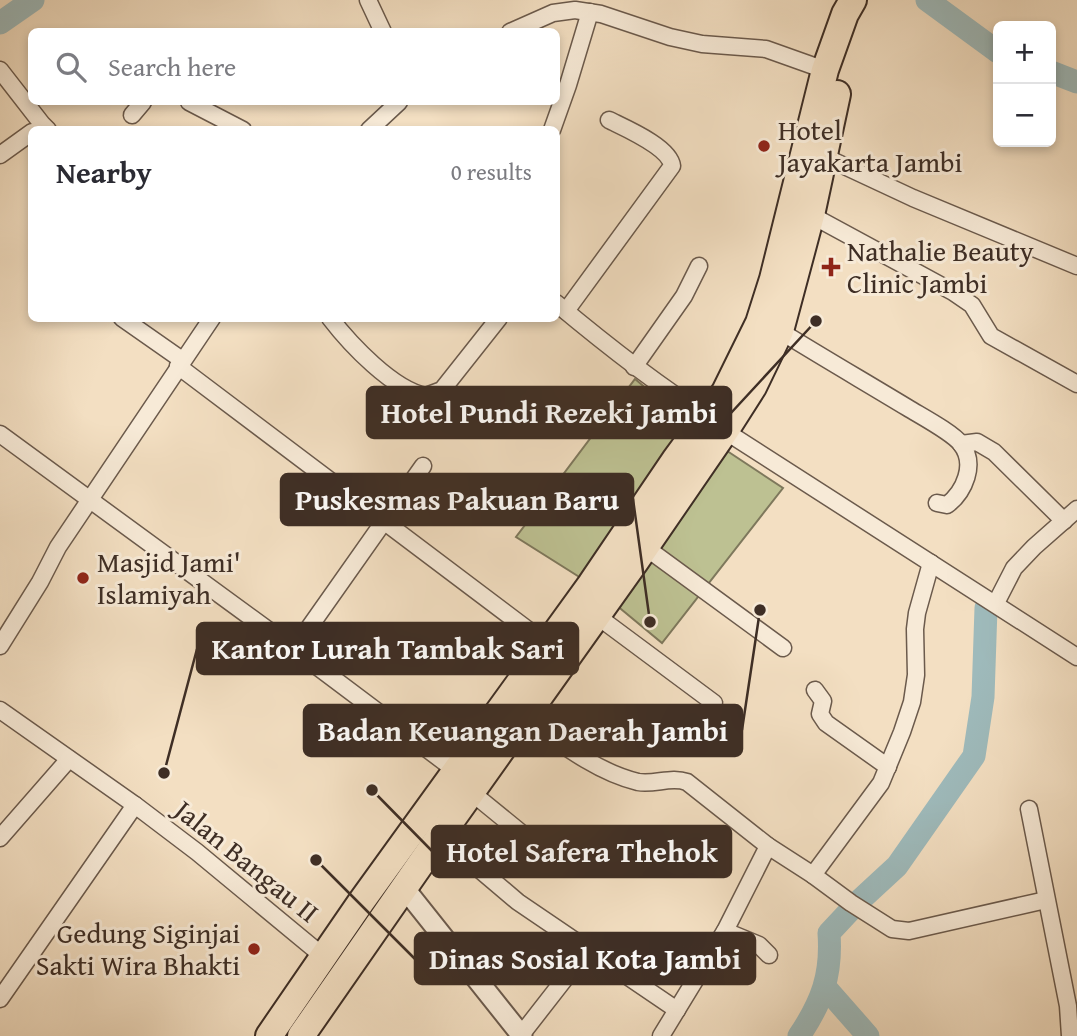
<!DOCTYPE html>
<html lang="en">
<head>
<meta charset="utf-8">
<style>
	:root { --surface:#fff; --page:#f7f7f7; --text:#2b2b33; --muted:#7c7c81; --line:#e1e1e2 }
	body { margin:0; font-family:"Gentium Book Plus",serif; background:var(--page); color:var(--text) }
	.controls { position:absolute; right:21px; top:21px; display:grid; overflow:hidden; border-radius:10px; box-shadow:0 4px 10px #0003 }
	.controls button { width:63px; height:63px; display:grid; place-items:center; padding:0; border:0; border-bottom:2px solid var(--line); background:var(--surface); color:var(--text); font:35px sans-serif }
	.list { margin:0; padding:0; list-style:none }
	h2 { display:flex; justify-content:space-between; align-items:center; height:91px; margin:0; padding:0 28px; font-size:30px }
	h2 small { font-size:23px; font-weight:400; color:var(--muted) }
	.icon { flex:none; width:38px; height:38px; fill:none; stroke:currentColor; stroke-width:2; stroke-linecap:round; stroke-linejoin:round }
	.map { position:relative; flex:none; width:1077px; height:1036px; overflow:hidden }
	.search { position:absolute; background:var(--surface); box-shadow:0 4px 10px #0003; left:28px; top:28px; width:532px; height:77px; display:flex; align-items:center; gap:18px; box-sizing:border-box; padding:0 24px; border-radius:10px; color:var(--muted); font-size:26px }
	.panel { position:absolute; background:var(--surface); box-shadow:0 4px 10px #0003; left:28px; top:126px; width:532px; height:196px; border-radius:10px }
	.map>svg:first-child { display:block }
	.green { fill:#bdc192; stroke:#7e785c; stroke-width:2 }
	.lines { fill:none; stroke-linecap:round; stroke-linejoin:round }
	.river { stroke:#9ebabb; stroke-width:23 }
	.minor-casing { stroke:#6b5a4c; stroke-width:19 }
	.tertiary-casing { stroke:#6b5a4c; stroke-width:23 }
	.trunk-casing { stroke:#3e2e25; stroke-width:30 }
	.minor { stroke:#f7ead7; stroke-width:16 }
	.tertiary { stroke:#f7ead7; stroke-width:19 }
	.trunk { stroke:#f3dfc2; stroke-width:26 }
	.poi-dot { fill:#8f2418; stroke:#f7ead7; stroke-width:2.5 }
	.labels { text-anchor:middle; stroke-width:6; stroke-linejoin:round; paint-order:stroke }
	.poi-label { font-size:28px; fill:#3e2e25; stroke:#f7ead7; text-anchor:start }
	.street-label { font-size:28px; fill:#3e2e25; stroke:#f7ead7 }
	.leader { fill:none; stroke:#3e2e25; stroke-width:2.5 }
	.callout-dot { fill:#3e2e25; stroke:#f7ead7; stroke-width:2.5 }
	.callout { fill:#3e2e25; stroke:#3e2e25; stroke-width:2.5 }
	.callout-label { font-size:30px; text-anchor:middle; font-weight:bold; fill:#fff }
</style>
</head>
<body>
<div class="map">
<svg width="1077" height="1036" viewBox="0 0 1077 1036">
	<rect width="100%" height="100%" fill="#f3dfc2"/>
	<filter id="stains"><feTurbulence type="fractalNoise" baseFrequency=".00286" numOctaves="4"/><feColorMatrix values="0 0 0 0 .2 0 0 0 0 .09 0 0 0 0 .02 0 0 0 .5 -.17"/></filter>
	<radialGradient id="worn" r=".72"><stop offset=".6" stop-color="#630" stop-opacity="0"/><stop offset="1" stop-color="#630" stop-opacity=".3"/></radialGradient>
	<polygon class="green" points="635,379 697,431 783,488 662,643 592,585 516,537"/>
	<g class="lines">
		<g class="river">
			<polyline points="927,0 998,52"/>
			<polyline points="0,23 33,0"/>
			<polyline points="1051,72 1077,82"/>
			<polyline points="825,987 868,1036"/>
			<path d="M 799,1036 C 822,1002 832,975 829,933 L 858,902 L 897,866 L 974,756 L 983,697 L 986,608"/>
		</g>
		<defs>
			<g id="minor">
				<polyline points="368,0 383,32"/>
				<polyline points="510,32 553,13 575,10 601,14 670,37 702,44 766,49 825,70"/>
				<polyline points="0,70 42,124 48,130"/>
				<polyline points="189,102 243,130"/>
				<polyline points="132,115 143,102"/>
				<polyline points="369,130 399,102"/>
				<polyline points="552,130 568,85 590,12"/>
				<polyline points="0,155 32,132"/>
				<polyline points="823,156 913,198 1077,266"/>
				<polyline points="811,215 953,292 972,305 991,336 1077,384"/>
				<path d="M 556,303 C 605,344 654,383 708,417"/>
				<path d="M 566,311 L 672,166 C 670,147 625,128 609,120"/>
				<polyline points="122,318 182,360"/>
				<path d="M 330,318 C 350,344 393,390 426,396 L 442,390 L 499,318"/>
				<path d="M 780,331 C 822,357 865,382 908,408 C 921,416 953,433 961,444 C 977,464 964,492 947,505 L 937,503"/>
				<polyline points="178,366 548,645"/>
				<polyline points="634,367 684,296 699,266"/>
				<polyline points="725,431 1077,657"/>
				<polyline points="0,434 294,649 455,770"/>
				<polyline points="961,444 977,442 994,452 1064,521"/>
				<polyline points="645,547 783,648"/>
				<polyline points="996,603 1014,568 1034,547 1077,509"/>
				<polyline points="597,616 714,703"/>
				<polyline points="0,646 40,582 58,547 212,318"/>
				<polyline points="294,649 423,466"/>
				<polyline points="815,690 823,701 820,714 826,723 888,767"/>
				<polyline points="0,710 135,805 197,852 324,957"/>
				<path d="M 524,717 C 559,742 596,772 638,782 C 655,785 671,776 687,782 L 768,846 L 813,875 L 851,903 L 892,929 L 909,931 L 1046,900"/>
				<polyline points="471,792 547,854"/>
				<polyline points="1029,809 1068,1006 1070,1036"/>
				<polyline points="440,836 518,902 677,1010"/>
				<polyline points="0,838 69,759"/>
				<polyline points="813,875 881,783 902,732 912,702 916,675 915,629 917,613 931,563"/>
				<polyline points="725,931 759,945 769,955"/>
				<polyline points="0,999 135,805"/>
				<polyline points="521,1035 588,949"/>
				<polyline points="661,1036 725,931 768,846"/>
			</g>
			<polyline id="tertiary" points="405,889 522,1036"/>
			<g id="trunk">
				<polyline points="269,1036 361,902 591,584 675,460 725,392 759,323 773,279 825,70 845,14 853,0"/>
				<polyline points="301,1036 440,836 635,562 725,431 753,387 780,331 811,215 837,94"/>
			</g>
		</defs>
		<use href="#minor" class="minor-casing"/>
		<use href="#tertiary" class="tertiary-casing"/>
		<use href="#trunk" class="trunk-casing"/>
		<use href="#minor" class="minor"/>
		<use href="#tertiary" class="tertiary"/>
		<use href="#trunk" class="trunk"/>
	</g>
	<g class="poi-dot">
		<circle cx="764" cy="146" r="7"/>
		<path d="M827.5 256.5h7v7h7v7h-7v7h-7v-7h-7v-7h7z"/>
		<circle cx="83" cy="578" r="7"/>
		<circle cx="254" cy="949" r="7"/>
	</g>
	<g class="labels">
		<g class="poi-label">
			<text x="778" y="140">Hotel<tspan x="778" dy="32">Jayakarta Jambi</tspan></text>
			<text x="847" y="261">Nathalie Beauty<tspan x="847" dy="32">Clinic Jambi</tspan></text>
			<text x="97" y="572">Masjid Jami'<tspan x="97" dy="32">Islamiyah</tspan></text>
			<text x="240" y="943" text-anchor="end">Gedung Siginjai<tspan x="240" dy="32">Sakti Wira Bhakti</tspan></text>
		</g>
		<g class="street-label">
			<text transform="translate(247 861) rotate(39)" y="10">Jalan Bangau II</text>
		</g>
	</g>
	<path class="leader" d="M816 321L731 413M650 622L633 499M164 773L197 649M760 610L742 730M372 790L432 851M316 860L415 959"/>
	<g class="callout-dot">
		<circle cx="816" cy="321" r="7"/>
		<circle cx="650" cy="622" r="7"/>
		<circle cx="164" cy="773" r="7"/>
		<circle cx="760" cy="610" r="7"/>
		<circle cx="372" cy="790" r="7"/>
		<circle cx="316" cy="860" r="7"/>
	</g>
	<g class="callout">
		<rect x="367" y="387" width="364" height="51" rx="7"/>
		<rect x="281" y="474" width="352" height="51" rx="7"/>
		<rect x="197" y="623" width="381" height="51" rx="7"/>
		<rect x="304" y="705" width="438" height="51" rx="7"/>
		<rect x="432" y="826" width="299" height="51" rx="7"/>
		<rect x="415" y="933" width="340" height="51" rx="7"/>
	</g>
	<g class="callout-label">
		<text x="549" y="423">Hotel Pundi Rezeki Jambi</text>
		<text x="457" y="510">Puskesmas Pakuan Baru</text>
		<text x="388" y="659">Kantor Lurah Tambak Sari</text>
		<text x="523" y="741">Badan Keuangan Daerah Jambi</text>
		<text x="582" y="862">Hotel Safera Thehok</text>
		<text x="585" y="969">Dinas Sosial Kota Jambi</text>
	</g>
	<rect width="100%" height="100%" filter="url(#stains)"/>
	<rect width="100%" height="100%" fill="url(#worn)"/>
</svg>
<div class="controls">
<button>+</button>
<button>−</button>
</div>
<div class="search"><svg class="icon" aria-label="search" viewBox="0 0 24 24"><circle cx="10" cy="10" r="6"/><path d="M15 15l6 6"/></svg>Search here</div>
<section class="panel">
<h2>Nearby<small>0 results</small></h2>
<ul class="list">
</ul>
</section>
</div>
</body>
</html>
